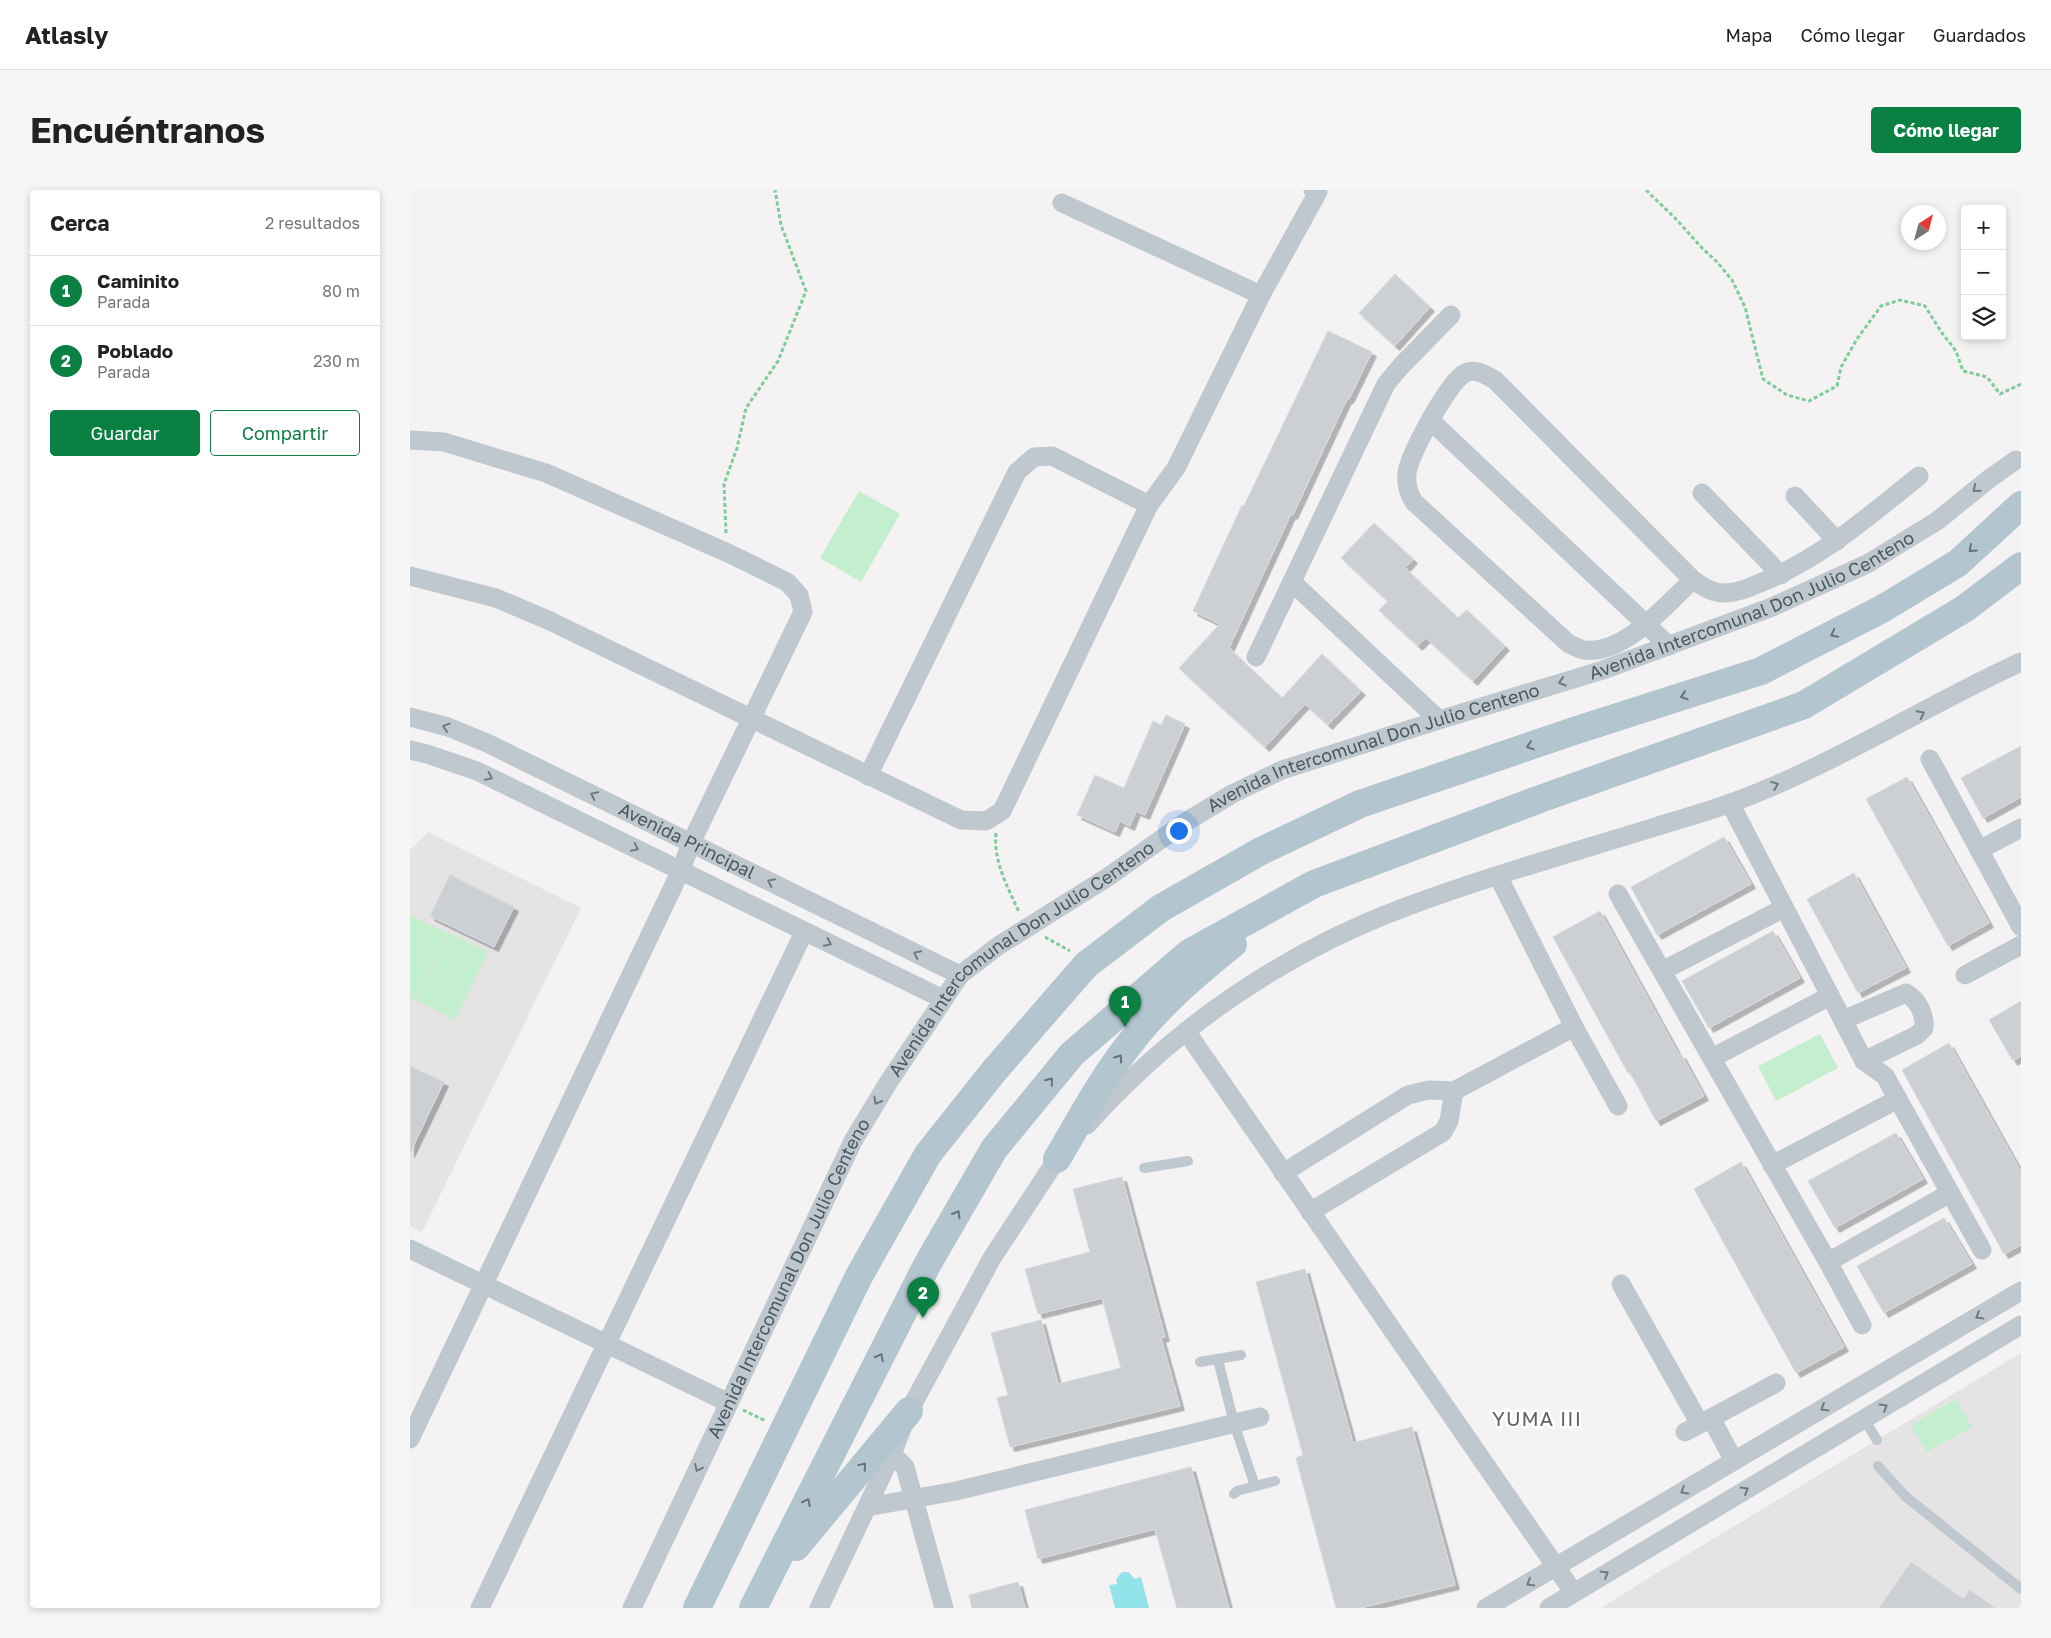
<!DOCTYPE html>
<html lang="es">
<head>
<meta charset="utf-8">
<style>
	:root { --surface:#fff; --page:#f6f6f6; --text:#222; --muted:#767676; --line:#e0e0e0; --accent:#0b8043 }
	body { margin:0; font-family:"Golos Text",sans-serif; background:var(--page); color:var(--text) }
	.controls { position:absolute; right:15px; top:15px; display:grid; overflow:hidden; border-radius:5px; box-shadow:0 2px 8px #0003 }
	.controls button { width:45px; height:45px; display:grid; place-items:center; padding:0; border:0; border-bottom:1px solid var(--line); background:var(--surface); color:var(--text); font:25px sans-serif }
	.compass { position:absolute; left:1491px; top:15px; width:45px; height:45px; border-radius:50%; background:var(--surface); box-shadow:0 2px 8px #0003; rotate:36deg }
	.you { position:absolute; left:768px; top:640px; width:18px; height:18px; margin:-12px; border:4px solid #fff; border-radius:50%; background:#1a73e8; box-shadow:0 0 0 8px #1a73e833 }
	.badge { display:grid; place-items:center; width:32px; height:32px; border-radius:50%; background:var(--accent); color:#fff; font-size:16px; font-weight:700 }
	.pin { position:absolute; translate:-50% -41px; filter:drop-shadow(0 1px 2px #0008) }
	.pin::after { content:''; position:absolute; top:26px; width:18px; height:15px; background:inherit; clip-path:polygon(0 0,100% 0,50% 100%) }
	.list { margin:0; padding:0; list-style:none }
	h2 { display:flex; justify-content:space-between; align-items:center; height:65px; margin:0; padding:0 20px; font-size:21px }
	h2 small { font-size:16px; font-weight:400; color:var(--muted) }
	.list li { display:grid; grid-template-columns:32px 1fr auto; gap:15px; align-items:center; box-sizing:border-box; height:70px; padding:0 20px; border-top:1px solid var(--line) }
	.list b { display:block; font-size:19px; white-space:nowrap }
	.list p { margin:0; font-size:16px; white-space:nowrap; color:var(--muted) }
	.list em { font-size:16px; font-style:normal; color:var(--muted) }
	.actions { display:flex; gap:10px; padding:15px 20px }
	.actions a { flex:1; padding:11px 0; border:1px solid var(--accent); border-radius:5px; text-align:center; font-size:18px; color:var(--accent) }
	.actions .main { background:var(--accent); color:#fff }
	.icon { flex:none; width:28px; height:28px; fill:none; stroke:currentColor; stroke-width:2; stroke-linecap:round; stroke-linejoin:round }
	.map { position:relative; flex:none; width:1611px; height:1418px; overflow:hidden; border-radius:5px }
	header { display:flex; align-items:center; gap:30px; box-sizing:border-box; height:70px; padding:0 25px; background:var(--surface); border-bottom:1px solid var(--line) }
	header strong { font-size:24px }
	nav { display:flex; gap:28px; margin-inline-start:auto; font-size:18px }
	.intro { display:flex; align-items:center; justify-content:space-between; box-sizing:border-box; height:120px; padding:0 30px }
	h1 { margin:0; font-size:35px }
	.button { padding:12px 22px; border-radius:5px; background:var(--accent); color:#fff; font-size:18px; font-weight:700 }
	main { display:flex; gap:30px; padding:0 30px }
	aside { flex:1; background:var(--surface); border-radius:5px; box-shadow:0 2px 8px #0003 }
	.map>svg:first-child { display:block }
	.education { fill:#e5e3e4 }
	.green { fill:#c4efce }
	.water { fill:#93e4ea }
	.building { fill:#ccd0d4; stroke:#d6d9dd; filter:url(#shadow) }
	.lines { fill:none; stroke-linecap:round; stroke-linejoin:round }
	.path { stroke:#7dcc99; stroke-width:3; stroke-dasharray:4 2.5; stroke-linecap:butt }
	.lane { stroke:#bec8ce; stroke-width:10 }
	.street { stroke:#bec8ce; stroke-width:19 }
	.primary { stroke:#b3c5cf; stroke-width:28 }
	.oneway { stroke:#6d7a80 }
	.oneway2 { stroke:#64737b }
	.labels { text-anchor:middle; stroke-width:5; stroke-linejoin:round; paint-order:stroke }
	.street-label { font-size:18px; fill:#4a585f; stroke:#fff }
	.quarter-label { font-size:20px; letter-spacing:1px; fill:#5f6367; stroke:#fff }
</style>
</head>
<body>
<header>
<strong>Atlasly</strong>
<nav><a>Mapa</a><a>Cómo llegar</a><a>Guardados</a></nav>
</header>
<div class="intro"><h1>Encuéntranos</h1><a class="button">Cómo llegar</a></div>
<main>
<aside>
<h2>Cerca<small>2 resultados</small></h2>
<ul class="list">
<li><span class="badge">1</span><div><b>Caminito</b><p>Parada</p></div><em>80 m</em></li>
<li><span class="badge">2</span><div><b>Poblado</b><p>Parada</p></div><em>230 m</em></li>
</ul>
<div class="actions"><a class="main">Guardar</a><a>Compartir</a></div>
</aside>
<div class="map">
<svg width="1611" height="1418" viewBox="0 0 1611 1418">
	<defs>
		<filter id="shadow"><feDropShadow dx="4.5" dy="4.5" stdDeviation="0" flood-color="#0004"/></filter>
	</defs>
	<rect width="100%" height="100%" fill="#f4f2f2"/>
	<g class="education">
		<polygon points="18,642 171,718 12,1042 0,1036 0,660"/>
		<polygon points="1611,1163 1611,1418 1191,1418 1245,1384"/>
	</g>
	<g class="green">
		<polygon points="449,301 490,324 451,392 410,368"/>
		<polygon points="0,725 38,743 5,810 0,808"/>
		<polygon points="39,743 78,762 45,830 6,810"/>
		<polygon points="1410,844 1428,878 1366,911 1348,876"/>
		<polygon points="1546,1209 1562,1237 1517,1262 1501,1235"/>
	</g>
	<polygon class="water" points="712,1382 719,1382 724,1389 731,1387 739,1418 705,1418 699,1395 707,1394 706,1389"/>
	<g class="building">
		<polygon points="985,84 1020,117 985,156 949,123"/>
		<polygon points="918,141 962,162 939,209 937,209 883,325 881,324 819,458 872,508 912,464 951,501 918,535 895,514 855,557 769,478 810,434 783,421 832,315 834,316"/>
		<polygon points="964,333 1003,369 995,378 1048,428 1057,420 1095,456 1063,491 1016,448 1008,456 969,420 978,411 931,368"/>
		<polygon points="756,525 775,534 735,625 726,621 720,636 710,631 705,642 667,625 685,585 714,598 743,531 751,535"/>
		<polygon points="1611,556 1611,607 1573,628 1551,588"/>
		<polygon points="1497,587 1579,733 1538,756 1456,609"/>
		<polygon points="1314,647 1341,694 1247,745 1221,697"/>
		<polygon points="1444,683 1496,778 1448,803 1397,709"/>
		<polygon points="40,685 104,717 84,757 20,726"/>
		<polygon points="1190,721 1269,865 1271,864 1294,906 1246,931 1220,882 1218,883 1143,747"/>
		<polygon points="1363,741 1390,788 1299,838 1272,791"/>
		<polygon points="1611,811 1611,866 1603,871 1579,830"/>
		<polygon points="1539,853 1611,982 1611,1055 1594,1064 1492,880"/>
		<polygon points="0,876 34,892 0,963"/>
		<polygon points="1486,943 1513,989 1425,1038 1398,991"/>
		<polygon points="1331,972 1434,1157 1386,1183 1284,999"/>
		<polygon points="712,987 755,1147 751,1148 770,1216 600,1257 587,1208 598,1205 581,1143 631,1130 648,1194 711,1178 692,1108 628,1124 615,1079 680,1062 663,999"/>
		<polygon points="1534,1028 1562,1074 1474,1123 1447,1076"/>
		<polygon points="895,1079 943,1253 1002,1237 1045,1395 950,1418 926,1418 886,1268 893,1265 846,1092"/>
		<polygon points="781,1277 819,1418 767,1418 745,1339 628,1369 615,1320"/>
		<polygon points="1501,1372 1553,1409 1560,1400 1585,1418 1469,1418"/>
		<polygon points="608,1392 615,1418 562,1418 559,1405"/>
	</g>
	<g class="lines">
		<g class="path">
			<polyline points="1236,0 1265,28 1292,58 1307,72 1322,90 1335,117 1353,189 1377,205 1399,211 1427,196 1431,177 1447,149 1471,116 1490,110 1515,116 1532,143 1546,161 1553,181 1577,187 1590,204 1611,194"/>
			<polyline points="316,343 314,294 327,258 336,218 368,171 396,101 371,35 365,0"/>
			<path d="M 586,643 C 583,671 598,698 609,722"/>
			<polyline points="635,747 660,761"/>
			<polyline points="333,1220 356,1231"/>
		</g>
		<g class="lane">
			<polyline points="734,978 778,971"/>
			<polyline points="808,1170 824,1233 845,1296"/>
			<polyline points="790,1172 831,1165"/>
			<polyline points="1454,1229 1467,1250"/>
			<polyline points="1468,1276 1495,1306 1611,1399"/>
			<polyline points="824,1304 827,1301 865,1291"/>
		</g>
		<g class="street">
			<polyline points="652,13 851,105"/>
			<polyline points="1020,230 1259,456"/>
			<polyline points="0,250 34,252 136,283 318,363 377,392 389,405 393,422 281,653 271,680 0,1249"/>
			<polyline points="1292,303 1371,385"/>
			<polyline points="1385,306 1427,351"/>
			<polyline points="0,386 86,408 140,431 551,630 576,631 592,621 739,315 766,278 851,105 908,2 903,0"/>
			<path d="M 1283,390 L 1085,190 C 1076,185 1065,178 1055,183 C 1039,191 999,265 997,283 C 996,295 998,302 1004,312 L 1159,454 C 1164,456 1169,459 1174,460 C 1215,465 1255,415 1283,390 C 1292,396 1301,403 1314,403 C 1327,403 1338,398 1350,393 C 1410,369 1459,326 1509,286"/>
			<polyline points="882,392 1029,530"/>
			<polyline points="846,467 976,194 992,175 1041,125"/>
			<path id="s1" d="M 0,527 L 38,537 L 77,553 L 550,785"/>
			<polyline points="0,560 17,564 67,581 533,809"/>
			<polyline points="1520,569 1611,737"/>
			<polyline points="458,586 607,282 624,267 642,266 739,315"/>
			<polyline points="1320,613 1454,871 1475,886 1572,1060"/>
			<polyline points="1569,660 1611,638"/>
			<polyline points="1088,686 1164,837 1208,916"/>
			<polyline points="1208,704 1418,1072 1452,1135"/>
			<polyline points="1252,781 1374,718"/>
			<polyline points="1555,785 1611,755"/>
			<path d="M 1433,830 L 1496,803 C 1508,810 1515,824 1514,838 L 1507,845 L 1454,871"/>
			<polyline points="776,841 1164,1403"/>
			<polyline points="1302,868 1420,806"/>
			<path d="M 677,935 C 762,839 873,763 993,718 C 1075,687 1161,663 1245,637 C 1270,629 1296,622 1321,613 C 1422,576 1513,517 1611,472"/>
			<polyline points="1362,975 1488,909"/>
			<polyline points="873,983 998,905 1019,900 1044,901 1164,837"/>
			<polyline points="900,1022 1033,942 1039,931 1044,901"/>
			<polyline points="0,1059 319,1213"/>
			<polyline points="1418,1072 1540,1003"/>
			<polyline points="1211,1094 1290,1234"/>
			<polyline points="1301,1228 1324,1271"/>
			<polyline points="1275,1242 1366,1193"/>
			<polyline points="482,1264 495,1277 534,1418"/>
			<polyline points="457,1317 546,1301 850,1227"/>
			<polyline points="70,1418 394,742"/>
			<path id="s2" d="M 222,1418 L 443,951 L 478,893 L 550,785 L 588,756 L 698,687 L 774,633 L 822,604 L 872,580 L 1029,530 L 1193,480 L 1362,417 L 1457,374 L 1527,331 L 1579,289 L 1606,270"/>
			<polyline points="409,1418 482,1264 499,1221 582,1068 647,969 654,961"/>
			<polyline points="1076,1418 1611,1101"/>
			<polyline points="1139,1418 1611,1135"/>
		</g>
		<g class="primary">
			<path d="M 647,969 C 670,930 692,888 721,852 C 750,814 786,784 823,754"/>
			<polyline points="386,1357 499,1221"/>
			<polyline points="287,1418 449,1086 518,964 584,881 676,775 751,718 851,661 950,614 1164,541 1351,481 1472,419 1548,373 1611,315"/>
			<polyline points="343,1418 517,1075 584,959 662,864 779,763 904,694 1130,609 1394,515 1554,419 1611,376"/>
		</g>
	</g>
	<defs><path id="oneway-chevron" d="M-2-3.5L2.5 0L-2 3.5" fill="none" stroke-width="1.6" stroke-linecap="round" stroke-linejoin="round" transform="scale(1.25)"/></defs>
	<g class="oneway">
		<use href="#oneway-chevron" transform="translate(1566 299) rotate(141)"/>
		<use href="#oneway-chevron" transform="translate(1152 492) rotate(163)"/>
		<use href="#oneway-chevron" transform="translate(1511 524) rotate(-28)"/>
		<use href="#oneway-chevron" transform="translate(36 537) rotate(-162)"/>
		<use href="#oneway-chevron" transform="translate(79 587) rotate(26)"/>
		<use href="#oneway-chevron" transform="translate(1365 595) rotate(-22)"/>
		<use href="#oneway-chevron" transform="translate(184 605) rotate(-154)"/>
		<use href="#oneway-chevron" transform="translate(225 658) rotate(26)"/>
		<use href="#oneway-chevron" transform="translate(361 692) rotate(-154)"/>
		<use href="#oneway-chevron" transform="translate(418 753) rotate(26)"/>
		<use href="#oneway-chevron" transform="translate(507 764) rotate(-154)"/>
		<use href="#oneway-chevron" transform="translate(467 911) rotate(120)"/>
		<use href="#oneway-chevron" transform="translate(1569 1126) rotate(149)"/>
		<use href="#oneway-chevron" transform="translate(1474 1217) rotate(-31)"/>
		<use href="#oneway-chevron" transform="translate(1414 1218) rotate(149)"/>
		<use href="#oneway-chevron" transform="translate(288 1278) rotate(115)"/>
		<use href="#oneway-chevron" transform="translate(1335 1300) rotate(-31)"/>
		<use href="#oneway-chevron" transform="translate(1274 1301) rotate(149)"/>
		<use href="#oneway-chevron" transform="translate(1195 1384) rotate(-31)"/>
		<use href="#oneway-chevron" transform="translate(1120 1393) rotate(150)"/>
	</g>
	<g class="oneway2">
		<use href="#oneway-chevron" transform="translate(1562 359) rotate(138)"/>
		<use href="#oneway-chevron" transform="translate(1424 444) rotate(153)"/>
		<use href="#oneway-chevron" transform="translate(1274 506) rotate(162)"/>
		<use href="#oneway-chevron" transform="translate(1120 556) rotate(161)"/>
		<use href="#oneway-chevron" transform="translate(709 868) rotate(-54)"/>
		<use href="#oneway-chevron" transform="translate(640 891) rotate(-51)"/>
		<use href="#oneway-chevron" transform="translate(547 1024) rotate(-60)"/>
		<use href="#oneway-chevron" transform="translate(470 1167) rotate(-63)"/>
		<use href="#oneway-chevron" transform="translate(453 1276) rotate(-50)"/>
		<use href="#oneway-chevron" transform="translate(397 1312) rotate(-63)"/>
	</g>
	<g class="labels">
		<g class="street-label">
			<text dy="6" stroke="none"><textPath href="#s2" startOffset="1595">Avenida Intercomunal Don Julio Centeno</textPath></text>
			<text dy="6" stroke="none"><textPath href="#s2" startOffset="1190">Avenida Intercomunal Don Julio Centeno</textPath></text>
			<text dy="6" stroke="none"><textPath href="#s1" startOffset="304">Avenida Principal</textPath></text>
			<text dy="6" stroke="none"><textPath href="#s2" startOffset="770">Avenida Intercomunal Don Julio Centeno</textPath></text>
			<text dy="6" stroke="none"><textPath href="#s2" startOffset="365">Avenida Intercomunal Don Julio Centeno</textPath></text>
		</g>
		<g class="quarter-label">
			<text x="1127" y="1236">YUMA III</text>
		</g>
	</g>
</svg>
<div class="controls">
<button>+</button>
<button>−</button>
<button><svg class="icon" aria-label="layers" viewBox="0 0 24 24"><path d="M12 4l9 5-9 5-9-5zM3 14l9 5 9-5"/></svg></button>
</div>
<svg class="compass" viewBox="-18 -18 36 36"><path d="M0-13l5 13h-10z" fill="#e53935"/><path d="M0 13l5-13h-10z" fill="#767676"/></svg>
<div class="you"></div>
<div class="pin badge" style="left:715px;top:837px">1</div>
<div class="pin badge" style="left:513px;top:1128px">2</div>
</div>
</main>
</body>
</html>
